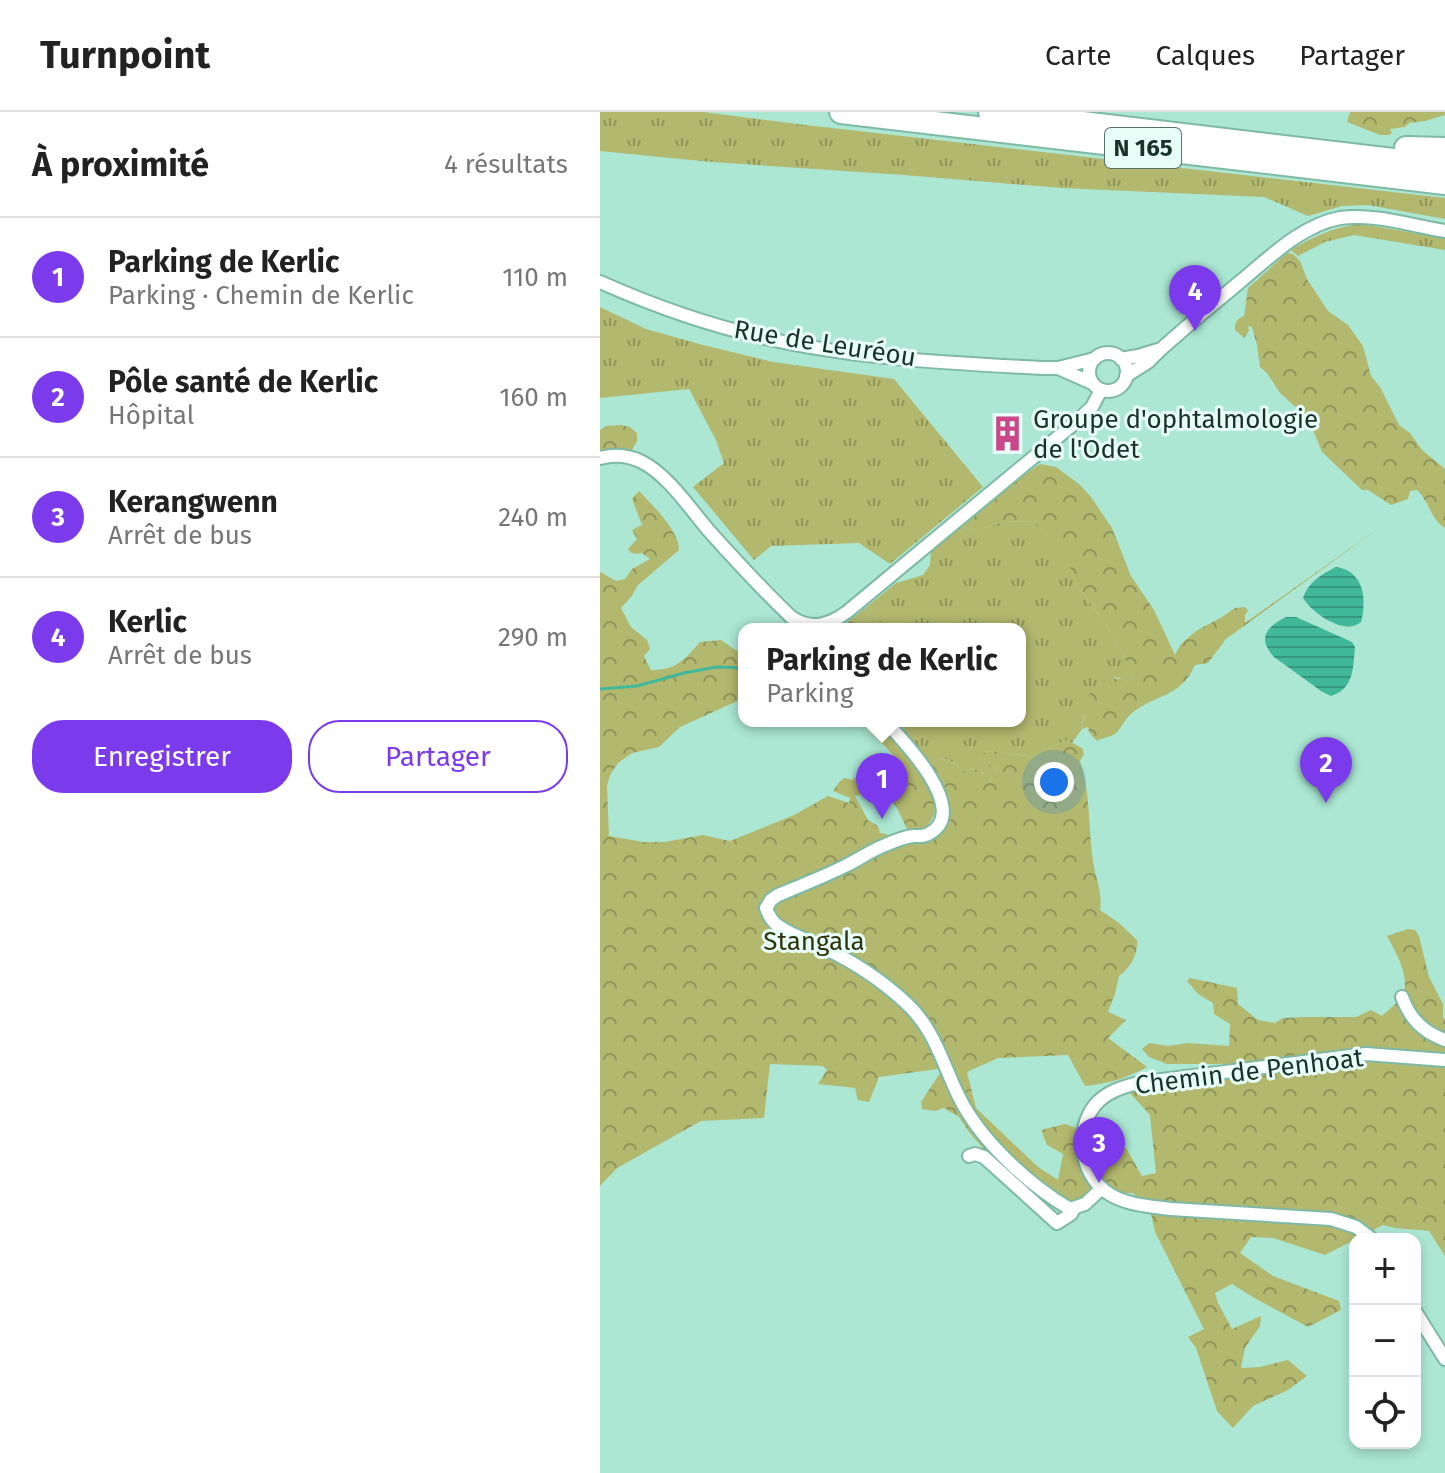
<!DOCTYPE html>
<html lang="fr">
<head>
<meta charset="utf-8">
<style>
	:root { --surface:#fff; --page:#f6f6f6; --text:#222; --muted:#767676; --line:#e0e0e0; --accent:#7c3aed }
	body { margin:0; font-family:"Fira Sans",sans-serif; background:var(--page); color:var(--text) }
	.controls { position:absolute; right:24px; bottom:24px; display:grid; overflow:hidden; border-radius:16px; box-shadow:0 4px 12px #0003 }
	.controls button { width:72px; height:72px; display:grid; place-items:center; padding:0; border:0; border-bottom:2px solid var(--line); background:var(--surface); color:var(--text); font:40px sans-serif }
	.you { position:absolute; left:454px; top:670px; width:28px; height:28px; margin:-20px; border:6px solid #fff; border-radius:50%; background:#1a73e8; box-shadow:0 0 0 12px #1a73e833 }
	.badge { display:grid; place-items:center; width:52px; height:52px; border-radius:50%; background:var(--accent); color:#fff; font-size:26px; font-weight:700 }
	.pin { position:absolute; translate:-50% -66px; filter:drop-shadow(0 2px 4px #0008) }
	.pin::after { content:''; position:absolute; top:42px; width:28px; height:24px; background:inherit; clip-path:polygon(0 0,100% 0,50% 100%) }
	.popup { position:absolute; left:138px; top:511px; width:288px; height:104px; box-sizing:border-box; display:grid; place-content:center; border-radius:16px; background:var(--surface); filter:drop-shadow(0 2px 6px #0005); font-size:26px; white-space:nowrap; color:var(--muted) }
	.popup b { font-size:30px; color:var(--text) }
	.popup::after { content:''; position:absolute; left:50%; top:100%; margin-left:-16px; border:16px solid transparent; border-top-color:var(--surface) }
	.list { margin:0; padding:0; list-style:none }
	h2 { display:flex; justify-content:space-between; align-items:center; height:104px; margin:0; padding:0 32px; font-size:34px }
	h2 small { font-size:26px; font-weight:400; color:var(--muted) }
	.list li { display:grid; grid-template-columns:52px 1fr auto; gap:24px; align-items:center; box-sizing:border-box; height:120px; padding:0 32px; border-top:2px solid var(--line) }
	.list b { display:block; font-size:30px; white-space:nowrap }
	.list p { margin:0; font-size:26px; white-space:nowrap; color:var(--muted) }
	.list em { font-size:26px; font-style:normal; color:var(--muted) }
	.actions { display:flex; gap:16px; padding:24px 32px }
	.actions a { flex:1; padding:18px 0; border:2px solid var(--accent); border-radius:32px; text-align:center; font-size:28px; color:var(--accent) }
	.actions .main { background:var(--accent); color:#fff }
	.icon { flex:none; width:44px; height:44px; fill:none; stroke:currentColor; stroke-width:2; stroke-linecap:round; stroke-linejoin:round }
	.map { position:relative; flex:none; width:845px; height:1361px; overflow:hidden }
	header { display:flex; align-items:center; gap:48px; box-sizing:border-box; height:112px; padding:0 40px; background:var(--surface); border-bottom:2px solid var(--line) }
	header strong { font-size:38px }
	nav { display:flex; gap:44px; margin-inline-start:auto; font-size:28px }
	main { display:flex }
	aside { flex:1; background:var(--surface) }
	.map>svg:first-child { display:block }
	.grass { fill:url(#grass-tufts) }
	.forest { fill:url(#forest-crowns) }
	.water { fill:url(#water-rules) }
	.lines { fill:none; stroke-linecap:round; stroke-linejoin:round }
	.stream { stroke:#42b89a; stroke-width:3 }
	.street-casing { stroke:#7eb9a6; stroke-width:16 }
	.highway-casing { stroke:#7eb9a6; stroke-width:26 }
	.street { stroke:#fff; stroke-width:12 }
	.highway { stroke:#fff; stroke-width:22 }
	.labels { text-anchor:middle; stroke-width:6; stroke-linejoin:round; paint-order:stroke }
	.shield { fill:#e8fff7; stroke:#587068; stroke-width:2 }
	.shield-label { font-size:24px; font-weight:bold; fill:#1a322b }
	.street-label { font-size:26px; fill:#1a322b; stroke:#e8fff7 }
	.poi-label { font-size:26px; fill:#1a322b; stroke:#e8fff7; text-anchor:start }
	.park-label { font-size:26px; fill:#31330c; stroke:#e8fff7 }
</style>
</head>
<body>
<header>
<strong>Turnpoint</strong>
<nav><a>Carte</a><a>Calques</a><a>Partager</a></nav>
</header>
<main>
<aside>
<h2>À proximité<small>4 résultats</small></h2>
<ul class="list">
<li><span class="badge">1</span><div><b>Parking de Kerlic</b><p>Parking · Chemin de Kerlic</p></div><em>110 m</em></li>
<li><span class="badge">2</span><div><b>Pôle santé de Kerlic</b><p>Hôpital</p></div><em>160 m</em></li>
<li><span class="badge">3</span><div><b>Kerangwenn</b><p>Arrêt de bus</p></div><em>240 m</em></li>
<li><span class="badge">4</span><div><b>Kerlic</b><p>Arrêt de bus</p></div><em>290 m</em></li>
</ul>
<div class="actions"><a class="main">Enregistrer</a><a>Partager</a></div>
</aside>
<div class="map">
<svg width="845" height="1361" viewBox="0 0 845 1361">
	<defs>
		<pattern id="grass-tufts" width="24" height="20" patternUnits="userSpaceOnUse" patternTransform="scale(2)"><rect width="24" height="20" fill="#b2b86e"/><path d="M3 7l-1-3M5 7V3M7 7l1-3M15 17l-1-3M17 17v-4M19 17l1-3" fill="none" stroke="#90965b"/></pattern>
		<pattern id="forest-crowns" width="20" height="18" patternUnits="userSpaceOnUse" patternTransform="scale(2)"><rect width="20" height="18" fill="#b2b86e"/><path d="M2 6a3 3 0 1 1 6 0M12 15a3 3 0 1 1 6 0" fill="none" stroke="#90965b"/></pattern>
		<pattern id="water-rules" width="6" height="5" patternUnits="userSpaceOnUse" patternTransform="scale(2)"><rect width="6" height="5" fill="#42b89a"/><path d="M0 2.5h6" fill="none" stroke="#36967e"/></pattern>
	</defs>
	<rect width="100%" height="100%" fill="#abe7d3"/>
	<g class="grass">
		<polygon points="0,0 103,0 197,12 845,86 845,107 768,93 742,94 708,104 664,85 462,76 304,63 112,50 0,39"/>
		<path d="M 761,112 L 845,126 L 845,138 L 754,123 L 725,130 L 698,144 L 691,138 C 714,124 734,115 761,112 Z"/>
		<polygon points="0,195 46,217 103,233 173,250 294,267 383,375 290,452 259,431 171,434 154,448 93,375 124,351 116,328 89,277 0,286"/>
		<path d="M 435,409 L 468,447 L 476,472 L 513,523 L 533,564 L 529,569 L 515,565 L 487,598 L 483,605 L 482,617 L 472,631 L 467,628 C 454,635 445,634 434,645 L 393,639 L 383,641 L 387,652 L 395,654 L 396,660 L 391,662 L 392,668 L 387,670 L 383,661 L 374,657 L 363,659 C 348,647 348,644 328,651 L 298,609 L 420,609 L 420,517 L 287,517 C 281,508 271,505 264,497 L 296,471 L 323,463 L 330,453 L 331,440 L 359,415 L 378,418 L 403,410 Z"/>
	</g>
	<g class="forest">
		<polygon points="750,0 845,0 845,3 825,9 809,11 805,15 790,17 792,21 789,23 780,23 747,10"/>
		<path d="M 687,141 L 693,142 L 700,149 L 707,167 L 728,199 L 748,213 L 763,234 L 771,264 L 780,275 L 799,313 L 810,321 L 822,338 L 845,357 L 845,416 C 831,408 829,389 817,378 L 810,379 L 808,387 L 791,393 L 768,378 L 762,378 L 722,340 L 713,318 L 705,310 L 701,300 L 680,281 L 667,261 L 660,255 L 657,233 L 652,215 L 648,214 L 649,219 L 644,226 L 635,218 C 635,210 636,208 644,204 L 648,176 Z"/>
		<polygon points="21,313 30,315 37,321 37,329 32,338 11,338 0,340 0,318 6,314"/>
		<path d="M 440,352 L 456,355 L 479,372 L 491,385 L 512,416 L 531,464 L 554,498 L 575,543 L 581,532 L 596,519 L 622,505 L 635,496 L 645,495 L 648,499 L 645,503 L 645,511 L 786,411 L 626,527 L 608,551 L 595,553 C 581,584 561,581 536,598 C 525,605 522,616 515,622 C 510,625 502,626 497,629 L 489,620 L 488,615 L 482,617 C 483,605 487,598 486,586 C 501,571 506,562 529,569 L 533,564 L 513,523 L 476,472 L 467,447 L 435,409 L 403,410 L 378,418 L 359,415 L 415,369 Z"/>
		<path d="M 39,379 C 52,393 79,418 79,438 L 38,473 L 31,485 L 21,496 L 31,515 L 47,528 L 50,537 L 44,544 L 51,558 C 77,558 84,548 100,530 L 121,528 L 144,544 L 144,586 L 80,615 L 59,635 L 32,641 L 18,651 L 10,663 L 7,674 L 9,724 L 43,730 L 64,730 L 103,723 L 130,729 L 194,703 L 228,684 L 249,691 L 250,686 L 233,679 L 240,669 L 245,666 L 252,668 L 270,654 L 292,660 L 306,656 L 260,609 L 280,609 C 298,629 338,671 335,699 C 334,707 327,714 321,719 L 308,719 L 296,694 L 283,678 L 255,684 L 268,708 L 278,714 L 280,721 L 286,722 L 290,725 L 341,718 L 328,651 C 348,644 348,647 363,659 C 377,656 382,657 388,670 L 392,668 L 391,662 L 396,659 L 395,654 L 387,652 L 382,641 L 393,639 L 434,645 C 445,634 454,635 467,628 L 482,636 L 484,642 L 480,649 C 491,682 488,715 493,749 C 495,765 503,781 500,798 L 519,811 L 537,828 C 538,843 530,856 519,864 L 515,882 L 508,900 L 526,908 L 508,926 L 547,955 C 525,967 510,971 485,974 L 468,943 L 398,946 L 367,960 L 376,996 L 438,1055 L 458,1068 L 463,1042 L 447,1033 L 441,1018 L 465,1012 L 495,1022 L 501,1008 L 512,1018 L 511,1032 L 526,1036 L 542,1064 L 556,1061 L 550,1003 L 529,980 L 563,977 L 668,961 L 670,951 L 632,952 L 567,952 L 549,945 L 542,937 L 549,931 L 568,934 L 588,931 L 629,934 L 630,912 L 614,902 L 613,891 L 598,882 L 587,869 L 590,866 L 637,876 L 638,892 L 658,908 L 675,911 L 683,906 L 705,905 L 756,905 L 771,898 L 782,904 C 789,897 801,889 804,880 C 809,862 795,839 787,824 L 808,817 L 815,818 L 819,824 L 829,865 L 843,892 L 843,906 L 845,907 L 845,1144 L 829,1119 L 795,1116 L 783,1113 L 725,1143 L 673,1126 L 651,1125 L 640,1141 L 673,1164 L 739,1189 L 741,1198 L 708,1215 L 656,1187 L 632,1172 L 615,1181 L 618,1191 L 632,1217 L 661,1204 L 660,1214 L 645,1236 L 641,1256 L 660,1255 L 688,1248 L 707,1264 L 688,1278 L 653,1294 L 633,1316 L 617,1299 L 596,1236 L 588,1225 L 604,1217 L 555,1120 L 551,1102 L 533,1081 L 517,1081 L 501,1071 L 474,1090 L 400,1056 L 369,1020 L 359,1005 L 344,996 L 335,999 L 322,997 L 321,990 L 340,961 L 338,957 L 279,965 L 269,990 L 258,988 L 255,976 L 218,972 L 227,958 L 223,954 L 170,952 L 164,1006 L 101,1009 L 17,1056 L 0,1074 L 0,460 L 16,469 L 25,467 L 32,457 L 50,447 L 42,441 C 36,442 32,443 28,437 L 37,427 L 32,418 L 42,413 L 32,387 Z"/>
		<path d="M 264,497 C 271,505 281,507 287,517 L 239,517 Z"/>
	</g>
	<g class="water">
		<path d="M 736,455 C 764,459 767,487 761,510 C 745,524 713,502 703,486 C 708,470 722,462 736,455 Z"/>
		<path d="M 686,505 L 696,505 L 752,530 L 755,535 C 753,556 754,577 731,584 L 721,579 L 674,545 C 657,526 666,515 686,505 Z"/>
	</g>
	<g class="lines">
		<polyline class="stream" points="0,577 37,574 84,561 116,555 144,556"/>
		<defs>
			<g id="street">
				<path d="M 0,170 C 56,195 114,215 174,228 C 261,247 352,251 441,256 L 458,256 L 494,247"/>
				<circle cx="508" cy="260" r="19"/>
				<polyline points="521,247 538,244 558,238"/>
				<polyline points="458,256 492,271"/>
				<path d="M 526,264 L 548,250 L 561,237 C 587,214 614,191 641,169 C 670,145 702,113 740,106 C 773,101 813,114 845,119"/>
				<path d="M 0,346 C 15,342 28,343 42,350 C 68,363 91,398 110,420 C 136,449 163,478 191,505 C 211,519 229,513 247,500 L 476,310 L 492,295 L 501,278"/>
				<path d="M 285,609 C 302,627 371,698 330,721 C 325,725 319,724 313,724 C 303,725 292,730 283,734 C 270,739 258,748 245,754 C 223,765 200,774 178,783 L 171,788 L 166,796 C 169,804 172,810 180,815 C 193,824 210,829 224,836 C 254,850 281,868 305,890 C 335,917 342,951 359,985 C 380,1028 429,1073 470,1097 L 485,1092 L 502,1076"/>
				<path d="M 802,885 C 810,907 823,920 845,928"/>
				<polyline points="369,1044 375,1042 384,1045 457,1111 471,1102 474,1096"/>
				<path d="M 772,1127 L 756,1115 L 731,1107 L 571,1097 C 549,1094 523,1093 505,1079 C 480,1060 475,1018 495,993 C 506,980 522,975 538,971 L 766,942 L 845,948"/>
				<polyline points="815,1199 845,1247"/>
			</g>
			<g id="highway">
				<polyline points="241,0 845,71"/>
				<polyline points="390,0 845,54"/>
				<polyline points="806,36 845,37"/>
			</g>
		</defs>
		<use href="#street" class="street-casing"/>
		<use href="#highway" class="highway-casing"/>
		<use href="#street" class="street"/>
		<use href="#highway" class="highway"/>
	</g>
	<defs>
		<symbol id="building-bare" viewBox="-9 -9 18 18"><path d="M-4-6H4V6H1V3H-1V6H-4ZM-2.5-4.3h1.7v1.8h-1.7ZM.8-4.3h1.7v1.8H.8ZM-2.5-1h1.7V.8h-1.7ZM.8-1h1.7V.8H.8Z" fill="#cb478a" stroke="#e8fff7" stroke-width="2.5" paint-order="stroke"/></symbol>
	</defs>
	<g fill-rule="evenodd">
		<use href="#building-bare" x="382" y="296" width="51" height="51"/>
	</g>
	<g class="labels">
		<rect class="shield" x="505" y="16" width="76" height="40" rx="6"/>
		<g class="shield-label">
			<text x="543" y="44">N 165</text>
		</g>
		<g class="street-label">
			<text transform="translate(225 231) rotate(9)" y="9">Rue de Leuréou</text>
			<text transform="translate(649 959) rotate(-7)" y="9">Chemin de Penhoat</text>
		</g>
		<g class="poi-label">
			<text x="433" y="316">Groupe d'ophtalmologie<tspan x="433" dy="30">de l'Odet</tspan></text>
		</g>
		<g class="park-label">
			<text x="214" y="838">Stangala</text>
		</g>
	</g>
</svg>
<div class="controls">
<button>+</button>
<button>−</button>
<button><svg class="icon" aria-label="locate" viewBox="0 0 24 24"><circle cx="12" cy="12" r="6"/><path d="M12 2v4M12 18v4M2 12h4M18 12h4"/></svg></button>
</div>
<div class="you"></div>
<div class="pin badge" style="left:282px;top:707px">1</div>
<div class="popup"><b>Parking de Kerlic</b>Parking</div>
<div class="pin badge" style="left:726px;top:691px">2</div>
<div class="pin badge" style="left:499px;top:1071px">3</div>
<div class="pin badge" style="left:595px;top:219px">4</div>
</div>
</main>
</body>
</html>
